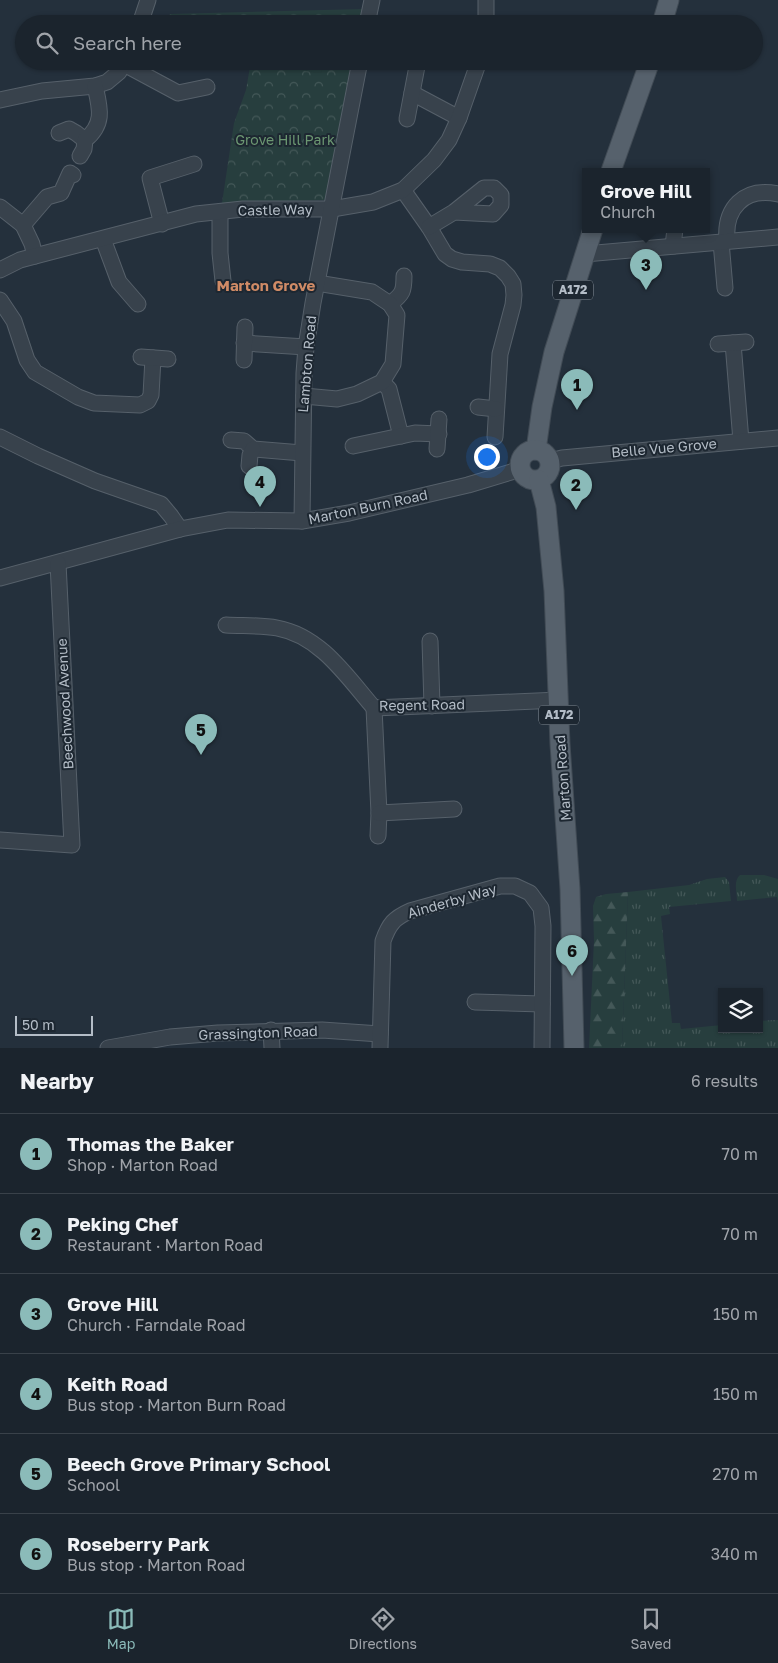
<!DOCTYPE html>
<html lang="en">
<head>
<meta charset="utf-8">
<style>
	:root { --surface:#1b242d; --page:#283039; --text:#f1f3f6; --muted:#a0a4aa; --line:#394149; --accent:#8bbbb9 }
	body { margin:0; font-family:"Golos Text",sans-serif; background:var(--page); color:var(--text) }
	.controls { position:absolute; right:15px; bottom:15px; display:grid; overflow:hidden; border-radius:0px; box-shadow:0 1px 4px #0004 }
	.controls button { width:45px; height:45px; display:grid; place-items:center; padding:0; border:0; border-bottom:1px solid var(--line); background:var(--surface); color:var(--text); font:25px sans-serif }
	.scale { position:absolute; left:15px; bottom:12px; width:78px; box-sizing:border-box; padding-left:5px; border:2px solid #b4bdc7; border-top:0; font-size:14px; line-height:18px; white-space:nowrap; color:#b4bdc7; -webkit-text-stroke:4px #1d2731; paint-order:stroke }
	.you { position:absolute; left:486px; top:456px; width:18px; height:18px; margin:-12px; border:4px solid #fff; border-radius:50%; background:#1a73e8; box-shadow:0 0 0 8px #1a73e833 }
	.badge { display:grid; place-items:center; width:32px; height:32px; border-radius:50%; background:var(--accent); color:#111; font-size:16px; font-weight:700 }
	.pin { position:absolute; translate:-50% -41px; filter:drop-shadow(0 1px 2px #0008) }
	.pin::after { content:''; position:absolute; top:26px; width:18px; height:15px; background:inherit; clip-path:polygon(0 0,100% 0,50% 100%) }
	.popup { position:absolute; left:582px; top:168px; width:128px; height:65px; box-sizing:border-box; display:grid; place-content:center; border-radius:0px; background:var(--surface); filter:drop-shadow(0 1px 4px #0005); font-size:16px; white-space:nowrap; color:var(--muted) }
	.popup b { font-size:19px; color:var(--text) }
	.popup::after { content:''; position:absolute; left:50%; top:100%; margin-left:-10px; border:10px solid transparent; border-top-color:var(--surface) }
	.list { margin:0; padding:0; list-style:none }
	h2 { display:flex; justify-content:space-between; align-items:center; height:65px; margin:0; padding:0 20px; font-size:21px }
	h2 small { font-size:16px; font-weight:400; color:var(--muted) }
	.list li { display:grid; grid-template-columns:32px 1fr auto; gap:15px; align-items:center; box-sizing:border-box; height:80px; padding:0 20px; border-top:1px solid var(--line) }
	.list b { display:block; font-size:19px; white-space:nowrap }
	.list p { margin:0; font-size:16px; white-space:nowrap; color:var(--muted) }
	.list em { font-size:16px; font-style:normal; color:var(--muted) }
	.icon { flex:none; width:28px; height:28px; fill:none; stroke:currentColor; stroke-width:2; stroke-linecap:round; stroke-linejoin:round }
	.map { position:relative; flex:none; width:778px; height:1048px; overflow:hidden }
	.search { position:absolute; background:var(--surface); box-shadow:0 1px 4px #0004; left:15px; right:15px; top:15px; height:55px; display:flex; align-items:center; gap:12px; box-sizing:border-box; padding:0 18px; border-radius:28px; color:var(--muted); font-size:19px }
	.sheet { height:545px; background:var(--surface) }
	nav { display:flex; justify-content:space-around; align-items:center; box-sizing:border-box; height:70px; border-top:1px solid var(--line); background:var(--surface); font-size:14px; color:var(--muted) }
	nav a { display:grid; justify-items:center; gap:2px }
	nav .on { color:var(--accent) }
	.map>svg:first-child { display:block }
	.grass { fill:url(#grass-tufts) }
	.forest { fill:url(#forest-firs) }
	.park { fill:url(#park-crowns) }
	.garden { fill:#273e3e }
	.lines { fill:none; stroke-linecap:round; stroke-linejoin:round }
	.minor-casing { stroke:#56606a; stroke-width:17 }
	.major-casing { stroke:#414b55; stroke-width:21 }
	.minor { stroke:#38424c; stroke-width:15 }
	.major { stroke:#56616c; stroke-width:19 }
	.labels { text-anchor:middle; stroke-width:4; stroke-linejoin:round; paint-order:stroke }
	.shield { fill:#1d2731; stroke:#87909a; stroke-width:1 }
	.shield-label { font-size:12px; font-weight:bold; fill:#b4bdc7 }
	.park-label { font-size:14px; fill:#6c9772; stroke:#1d2731 }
	.street-label { font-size:14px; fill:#b4bdc7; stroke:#1d2731 }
	.neighbourhood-label { font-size:15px; font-weight:bold; fill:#d08b66; stroke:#1d2731 }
</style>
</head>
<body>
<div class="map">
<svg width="778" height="1048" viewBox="0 0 778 1048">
	<defs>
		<pattern id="grass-tufts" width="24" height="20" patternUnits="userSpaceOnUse" patternTransform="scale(1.25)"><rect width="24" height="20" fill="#273e3e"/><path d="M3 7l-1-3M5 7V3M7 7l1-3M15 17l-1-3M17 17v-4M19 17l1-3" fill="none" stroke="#445858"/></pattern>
		<pattern id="forest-firs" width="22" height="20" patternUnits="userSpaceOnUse" patternTransform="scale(1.25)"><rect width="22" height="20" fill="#273e3e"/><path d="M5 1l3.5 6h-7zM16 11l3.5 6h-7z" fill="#445858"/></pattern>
		<pattern id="park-crowns" width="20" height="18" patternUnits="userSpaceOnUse" patternTransform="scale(1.25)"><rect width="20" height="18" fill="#273e3e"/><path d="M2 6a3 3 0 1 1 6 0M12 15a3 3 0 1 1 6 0" fill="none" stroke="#445858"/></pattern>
	</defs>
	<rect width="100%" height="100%" fill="#24303c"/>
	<g class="grass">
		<path d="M 740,875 L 764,875 L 778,879 L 778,903 L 777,897 L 737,901 C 737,892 733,881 740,875 Z"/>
		<polygon points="725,877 729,882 731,901 669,907 670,914 661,916 672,1023 680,1023 681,1029 722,1025 722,1029 759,1029 759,1021 778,1020 778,1048 622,1048 628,892 689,885 707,879"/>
	</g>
	<polygon class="forest" points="628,892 622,1048 589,1048 594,941 593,906 596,897 606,894"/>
	<g class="park">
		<polygon points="365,9 362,24 166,24 170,14"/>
		<polygon points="251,61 355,61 328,200 222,203 234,123 246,90"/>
	</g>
	<polygon class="garden" points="301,61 324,61 321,73 299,70"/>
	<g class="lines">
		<defs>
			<g id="minor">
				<polyline points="486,0 486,24"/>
				<polyline points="140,24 148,0"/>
				<polyline points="367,24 372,0"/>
				<polyline points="124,64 178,93 207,87"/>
				<polyline points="412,93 459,118"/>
				<polyline points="0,100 42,91 95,86 107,82 119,72 125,61"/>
				<polyline points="407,119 418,61"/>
				<polyline points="59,133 69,129 76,133 85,140"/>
				<path d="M 80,156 L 84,149 L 85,140 C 105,124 100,108 95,86"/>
				<polyline points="403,190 429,227 445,254 452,259 462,262 490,264 500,268 508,276 513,284 514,295 513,305 500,354 495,437"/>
				<polyline points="0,207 23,225"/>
				<polyline points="220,212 220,253 223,281"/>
				<polyline points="162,224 150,178 194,164"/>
				<polyline points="429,227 454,212 484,188 494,188 501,195 501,205 493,214 454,212"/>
				<polyline points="103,239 119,282 138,304"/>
				<path d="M 727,241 C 724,208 744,187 778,194"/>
				<polyline points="721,242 725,288"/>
				<polyline points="673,246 675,229"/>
				<polyline points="585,254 778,237"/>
				<polyline points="35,256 32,244 23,225 47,197 61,193 70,173 73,175"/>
				<polyline points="0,270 20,260 35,256 196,214 243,209 332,209 373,202 403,190 434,160 449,140 459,118 479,61"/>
				<polyline points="0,300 14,321 27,360 35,372 78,397 94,403 140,405 148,401 151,395 153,358"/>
				<path d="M 390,304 C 403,294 404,291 404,276"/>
				<polyline points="244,343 306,347"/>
				<polyline points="733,343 741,441"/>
				<polyline points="718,344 746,342"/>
				<polyline points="141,357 168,359"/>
				<polyline points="244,360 245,327"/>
				<polyline points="382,382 389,389 401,436"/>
				<polyline points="304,396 337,399 357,394 382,382 393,364 397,315 390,304 372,292 317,283"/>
				<polyline points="478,407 496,409"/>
				<polyline points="0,437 38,456 95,481 161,504 171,516 180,529"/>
				<polyline points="231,440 244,441 253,449 302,453"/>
				<polyline points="353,446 415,433 439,434"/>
				<polyline points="437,449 439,419"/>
				<polyline points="550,461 562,458 778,438"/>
				<polyline points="249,466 250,455 253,449"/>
				<polyline points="302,521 304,373 306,347 313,303 360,61"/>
				<polyline points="0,578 180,529 228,520 302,521 349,513 468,485 521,469"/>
				<path d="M 226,625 C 243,626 261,625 277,628 C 321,636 347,677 374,708 L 559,700"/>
				<polyline points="430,641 432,706"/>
				<polyline points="374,708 379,813 378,836"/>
				<polyline points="379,813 454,809"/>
				<polyline points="0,840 72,845 58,563"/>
				<polyline points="475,1002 542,1004"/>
				<polyline points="271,1030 272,1048"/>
				<polyline points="108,1048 170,1037 218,1033 322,1030 380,1034"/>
				<path d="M 380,1048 L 383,941 C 389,924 394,918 410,911 L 500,886 L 515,886 L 530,893 L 541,908 L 543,926 L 542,1048"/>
			</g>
			<g id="major">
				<polyline points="662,24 669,0"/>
				<polyline points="611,171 650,61"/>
				<polyline points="536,450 542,407 554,352 593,229"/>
				<circle cx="535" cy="465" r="15"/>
				<polyline points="539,480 546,507 554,591 560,744 570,889 574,1048"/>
			</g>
		</defs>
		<use href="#minor" class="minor-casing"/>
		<use href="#major" class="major-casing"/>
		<use href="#minor" class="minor"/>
		<use href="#major" class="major"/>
	</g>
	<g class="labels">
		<g class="shield">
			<rect x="553" y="280.5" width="40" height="19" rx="4"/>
			<rect x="539" y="705.5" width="40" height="19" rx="4"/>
		</g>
		<g class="shield-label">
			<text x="573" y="294">A172</text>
			<text x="559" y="719">A172</text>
		</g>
		<g class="park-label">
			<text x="285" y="145">Grove Hill Park</text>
		</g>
		<g class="street-label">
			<text transform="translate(275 210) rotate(-1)" y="5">Castle Way</text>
			<text transform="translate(307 364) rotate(-85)" y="5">Lambton Road</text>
			<text transform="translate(664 448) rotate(-5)" y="5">Belle Vue Grove</text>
			<text transform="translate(368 507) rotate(-12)" y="5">Marton Burn Road</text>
			<text transform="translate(65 704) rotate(-93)" y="5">Beechwood Avenue</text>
			<text transform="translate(422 705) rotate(-1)" y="5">Regent Road</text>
			<text transform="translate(563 778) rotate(-94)" y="5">Marton Road</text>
			<text transform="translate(452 901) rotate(-16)" y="5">Ainderby Way</text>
			<text transform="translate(258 1033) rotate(-2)" y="5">Grassington Road</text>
		</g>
		<g class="neighbourhood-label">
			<text x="266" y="291">Marton Grove</text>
		</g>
	</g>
</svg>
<div class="controls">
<button><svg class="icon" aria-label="layers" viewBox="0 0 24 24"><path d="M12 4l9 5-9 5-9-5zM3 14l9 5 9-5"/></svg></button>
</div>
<div class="scale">50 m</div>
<div class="you"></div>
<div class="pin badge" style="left:577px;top:410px">1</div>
<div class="pin badge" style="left:576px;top:510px">2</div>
<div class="pin badge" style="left:646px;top:290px">3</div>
<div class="popup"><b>Grove Hill</b>Church</div>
<div class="pin badge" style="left:260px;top:507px">4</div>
<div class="pin badge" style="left:201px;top:755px">5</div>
<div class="pin badge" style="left:572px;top:976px">6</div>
<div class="search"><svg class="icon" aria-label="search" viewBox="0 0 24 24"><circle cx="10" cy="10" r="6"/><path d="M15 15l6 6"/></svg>Search here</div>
</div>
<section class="sheet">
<h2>Nearby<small>6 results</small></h2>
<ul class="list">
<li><span class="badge">1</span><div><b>Thomas the Baker</b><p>Shop · Marton Road</p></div><em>70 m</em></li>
<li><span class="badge">2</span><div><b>Peking Chef</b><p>Restaurant · Marton Road</p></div><em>70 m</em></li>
<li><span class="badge">3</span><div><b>Grove Hill</b><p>Church · Farndale Road</p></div><em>150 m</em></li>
<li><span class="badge">4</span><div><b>Keith Road</b><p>Bus stop · Marton Burn Road</p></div><em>150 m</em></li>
<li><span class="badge">5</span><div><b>Beech Grove Primary School</b><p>School</p></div><em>270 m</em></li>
<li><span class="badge">6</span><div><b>Roseberry Park</b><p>Bus stop · Marton Road</p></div><em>340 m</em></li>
</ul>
</section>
<nav>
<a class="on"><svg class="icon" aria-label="map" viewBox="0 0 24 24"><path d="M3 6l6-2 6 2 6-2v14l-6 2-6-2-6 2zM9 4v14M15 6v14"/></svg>Map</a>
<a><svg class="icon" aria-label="directions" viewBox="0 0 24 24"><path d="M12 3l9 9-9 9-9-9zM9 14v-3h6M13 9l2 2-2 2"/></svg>Directions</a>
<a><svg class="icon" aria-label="saved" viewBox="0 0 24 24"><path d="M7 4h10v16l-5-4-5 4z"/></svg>Saved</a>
</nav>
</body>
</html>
